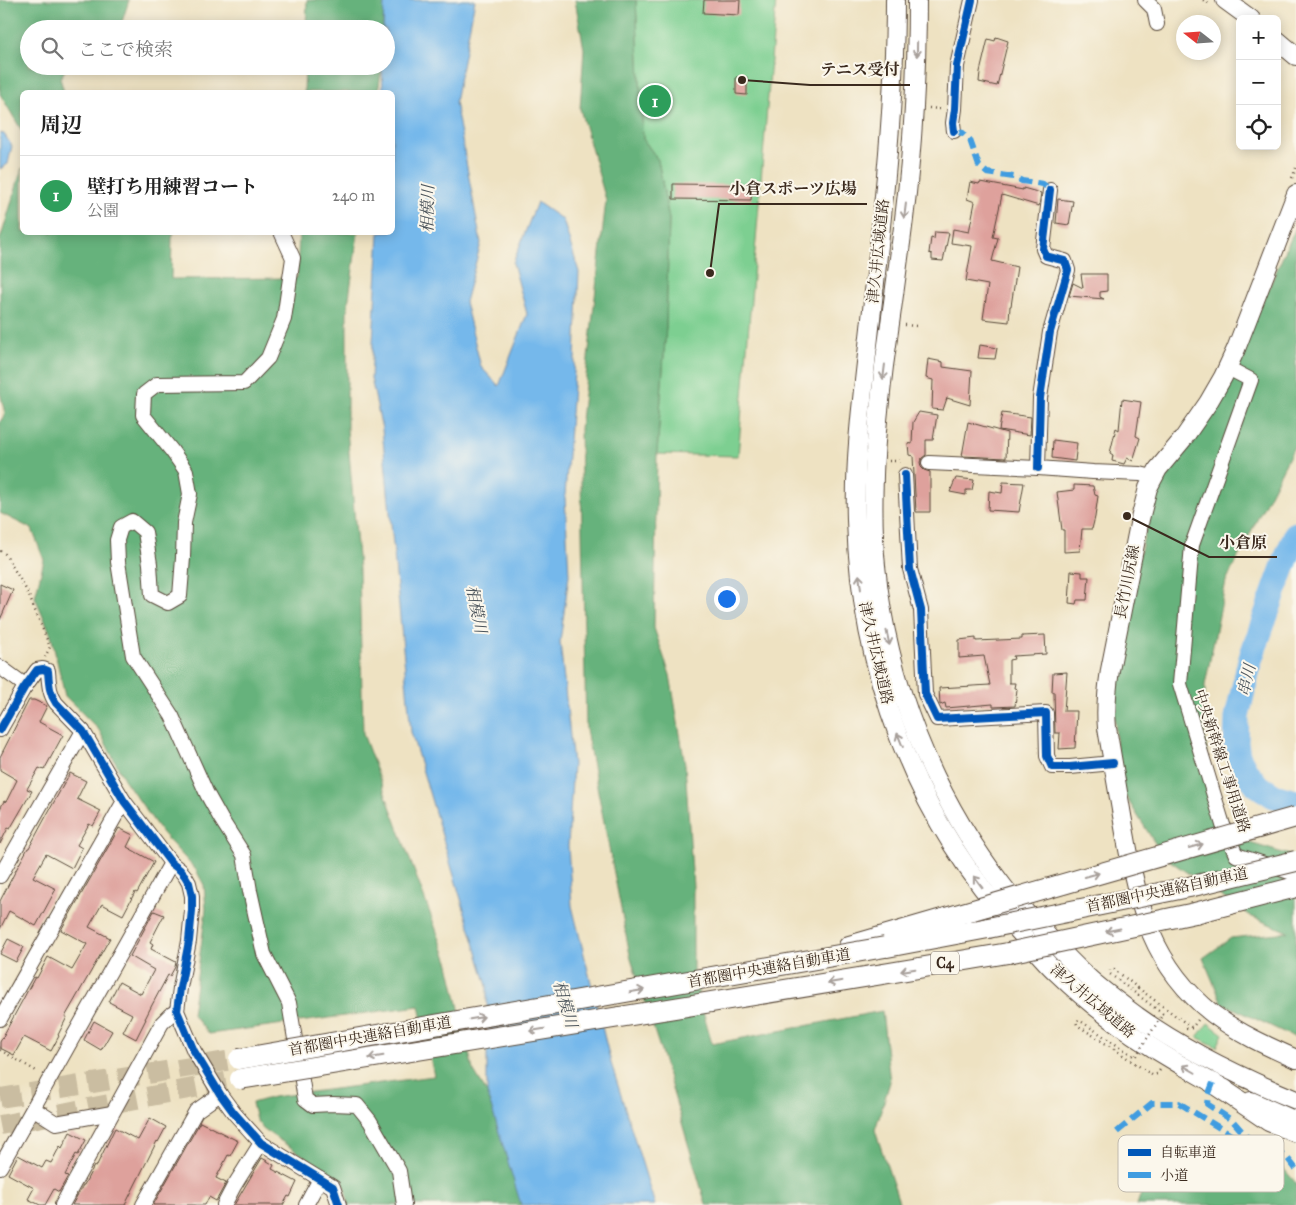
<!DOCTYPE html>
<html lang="ja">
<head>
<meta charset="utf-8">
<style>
	:root { --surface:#fff; --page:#f2f2f2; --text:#222; --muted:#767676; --line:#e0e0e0; --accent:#111827 }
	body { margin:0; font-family:"IM FELL Great Primer","Noto Serif JP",serif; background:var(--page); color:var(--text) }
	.controls { position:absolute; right:15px; top:15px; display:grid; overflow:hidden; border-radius:8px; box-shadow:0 2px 12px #0003 }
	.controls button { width:45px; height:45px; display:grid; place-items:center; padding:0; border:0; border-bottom:1px solid var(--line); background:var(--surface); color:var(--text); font:25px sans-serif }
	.compass { position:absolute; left:1176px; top:15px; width:45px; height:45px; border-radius:50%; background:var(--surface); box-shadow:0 2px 12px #0003; rotate:287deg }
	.you { position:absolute; left:726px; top:598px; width:18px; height:18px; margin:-12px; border:4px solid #fff; border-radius:50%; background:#1a73e8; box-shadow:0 0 0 8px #1a73e833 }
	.badge { display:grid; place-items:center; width:32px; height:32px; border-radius:50%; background:var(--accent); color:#fff; font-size:16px; font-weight:700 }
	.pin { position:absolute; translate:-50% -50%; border:2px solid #fff; box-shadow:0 1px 5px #0006 }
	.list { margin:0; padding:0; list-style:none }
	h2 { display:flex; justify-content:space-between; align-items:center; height:65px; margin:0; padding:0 20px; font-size:21px }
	h2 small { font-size:16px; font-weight:400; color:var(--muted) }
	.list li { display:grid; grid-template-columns:32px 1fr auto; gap:15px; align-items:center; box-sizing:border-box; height:80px; padding:0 20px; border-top:1px solid var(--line) }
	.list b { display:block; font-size:19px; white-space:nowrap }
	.list p { margin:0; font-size:16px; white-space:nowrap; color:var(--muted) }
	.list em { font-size:16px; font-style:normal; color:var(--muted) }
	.icon { flex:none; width:28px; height:28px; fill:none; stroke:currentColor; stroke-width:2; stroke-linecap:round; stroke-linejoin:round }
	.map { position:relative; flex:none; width:1296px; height:1205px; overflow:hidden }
	.search { position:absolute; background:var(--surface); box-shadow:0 2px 12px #0003; left:20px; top:20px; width:375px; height:55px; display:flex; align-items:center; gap:12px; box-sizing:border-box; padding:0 18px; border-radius:28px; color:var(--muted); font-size:19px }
	.panel { position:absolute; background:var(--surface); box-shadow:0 2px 12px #0003; left:20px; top:90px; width:375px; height:145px; border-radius:8px }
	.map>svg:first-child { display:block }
	.green { fill:#7dcf91; stroke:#5c7c58 }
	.forest { fill:#66b27b; stroke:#506e4c }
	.water { fill:#75b8eb; stroke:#587184 }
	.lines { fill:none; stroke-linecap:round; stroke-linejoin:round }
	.river { stroke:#75b8eb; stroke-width:25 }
	.building { fill:#dea19c }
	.highway-tunnel { stroke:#cabda1; stroke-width:20; stroke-dasharray:20 10; stroke-linecap:butt }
	.minor-casing { stroke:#564637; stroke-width:16 }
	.major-casing { stroke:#564637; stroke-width:20 }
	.highway-casing { stroke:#564637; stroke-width:22 }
	.path { stroke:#564637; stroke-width:2.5; stroke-dasharray:1 4; stroke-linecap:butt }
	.minor { stroke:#fff; stroke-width:14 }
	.major { stroke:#fff; stroke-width:18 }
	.highway { stroke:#fff; stroke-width:20 }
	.highway-bridge-casing { stroke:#564637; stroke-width:22; stroke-linecap:butt }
	.path-bridge { stroke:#564637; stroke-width:2.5; stroke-dasharray:1 4; stroke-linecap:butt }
	.highway-bridge { stroke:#fff; stroke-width:20 }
	.quiet { stroke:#3f9ce0; stroke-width:6; stroke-dasharray:12 6; stroke-linecap:butt }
	.cycleway-casing { stroke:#fbf7ec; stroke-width:11 }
	.cycleway { stroke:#0057b8; stroke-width:8 }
	.oneway { stroke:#a79f9a }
	.labels { text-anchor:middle; stroke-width:4; stroke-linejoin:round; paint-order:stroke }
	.shield { fill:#fbf7ec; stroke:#75685c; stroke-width:1 }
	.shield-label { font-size:14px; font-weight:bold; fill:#3b2a1e }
	.street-label { font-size:15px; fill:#3b2a1e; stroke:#fbf7ec }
	.water-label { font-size:16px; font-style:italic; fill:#4c555c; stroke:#fbf7ec }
	.key { fill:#fbf7ec; stroke:#c1baae; stroke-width:1 }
	.key-label { font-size:14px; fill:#3b2a1e }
	.leader { fill:none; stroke:#3b2a1e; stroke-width:2 }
	.callout-dot { fill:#3b2a1e; stroke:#fbf7ec; stroke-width:2 }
	.callout-label { font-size:16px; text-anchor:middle; font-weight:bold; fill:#3b2a1e; stroke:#fbf7ec; stroke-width:4; stroke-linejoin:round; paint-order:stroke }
</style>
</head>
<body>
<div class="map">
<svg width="1296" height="1205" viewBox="0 0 1296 1205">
	<rect width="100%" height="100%" fill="#fbf7ec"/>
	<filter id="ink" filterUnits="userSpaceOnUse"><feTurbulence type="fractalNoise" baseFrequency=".02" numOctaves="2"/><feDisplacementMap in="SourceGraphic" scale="10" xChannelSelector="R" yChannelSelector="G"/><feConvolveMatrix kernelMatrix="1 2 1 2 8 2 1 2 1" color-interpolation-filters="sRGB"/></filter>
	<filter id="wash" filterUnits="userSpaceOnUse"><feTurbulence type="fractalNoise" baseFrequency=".0096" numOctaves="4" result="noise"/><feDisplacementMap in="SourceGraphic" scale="20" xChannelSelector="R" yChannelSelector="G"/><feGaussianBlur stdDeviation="1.12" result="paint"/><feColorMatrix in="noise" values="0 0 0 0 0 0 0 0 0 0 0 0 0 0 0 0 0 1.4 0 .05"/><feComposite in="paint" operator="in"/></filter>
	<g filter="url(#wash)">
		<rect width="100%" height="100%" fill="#eee2c2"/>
		<g class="green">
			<polygon points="636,0 776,0 738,456 657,454 666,326 669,219 658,160 643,139"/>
			<polygon points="1208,1023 1223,1034 1217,1047 1197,1037"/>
		</g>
		<g class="forest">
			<polygon points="0,0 129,0 120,28 117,29 29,29 29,66 68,66 60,78 64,92 22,92 22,131 0,94"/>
			<polygon points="307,0 384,0 383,29 306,29"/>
			<polygon points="575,0 636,0 643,139 658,160 669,219 666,326 657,454 654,628 670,675 685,764 693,887 693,969 699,996 712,1044 882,1011 890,1082 875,1130 900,1205 706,1205 663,1058 630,955 586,730 580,429 606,200 580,109 584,49"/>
			<polygon points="305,66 382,66 378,92 304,92"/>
			<polygon points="22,168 22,232 174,233 172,238 171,279 297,278 299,233 358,233 347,312 347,429 359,569 363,734 449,964 473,1070 487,1093 522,1205 349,1205 343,1180 296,1151 263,1129 256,1120 252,1103 273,1097 434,1076 419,1006 209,1034 192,1014 206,909 204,885 196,870 162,833 124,779 99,730 65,696 51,635 35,597 44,560 32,529 0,513 0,422 5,414 0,392 0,240"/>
			<polygon points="1296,227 1296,443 1226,581 1205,685 1204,730 1213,799 1240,840 1296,857 1296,1038 1222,1003 1203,958 1231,938 1288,932 1250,916 1163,856 1119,786 1113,691 1132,586 1157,484 1222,393"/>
			<polygon points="1195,1148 1242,1152 1276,1160 1296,1183 1296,1205 1137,1205 1148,1171"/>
		</g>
		<g class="water">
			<polygon points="384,0 475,0 455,102 481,243 465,302 481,367 499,386 527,314 513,263 537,202 563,220 579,272 575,359 565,496 569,575 560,642 573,764 568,846 572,906 611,1063 655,1205 521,1205 487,1093 487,986 411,732 382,429 371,378 379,233 392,232 392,92 383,92 382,66 386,66 386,29 383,29"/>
			<polygon points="0,133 4,134 12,146 8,164 0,169"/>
		</g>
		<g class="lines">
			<polyline class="river" points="1296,534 1286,559 1250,660 1237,717 1236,743 1238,756 1246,771 1257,785 1274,796 1296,802"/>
		</g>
		<g id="blocks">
			<g class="building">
				<polygon points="704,0 740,0 739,15 703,13"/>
				<polygon points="996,37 1008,41 997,86 979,82 980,72 988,39 995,41"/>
				<polygon points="736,77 747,77 747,95 736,94"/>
				<polygon points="970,182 979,184 980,182 1023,190 1023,188 1041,193 1039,206 1002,195 993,237 998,238 992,261 1017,267 1011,306 1010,306 1009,322 983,319 988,285 966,281 972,246 951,243 953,229 969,232 975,202 967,199"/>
				<polygon points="673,184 752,185 751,200 673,199"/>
				<polygon points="1058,199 1073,201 1069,225 1056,223"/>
				<polygon points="935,232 949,233 943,261 932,260 932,254 929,253 931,238 934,239"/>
				<polygon points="1081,274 1107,274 1107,291 1100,292 1100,297 1104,299 1069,296 1073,283 1083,288"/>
				<polygon points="980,345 997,348 995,359 978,358"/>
				<polygon points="928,359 943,362 943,367 972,371 970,405 947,398 943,410 932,409 933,380 926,378"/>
				<polygon points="1122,399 1141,402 1136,436 1140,438 1133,461 1127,458 1124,464 1112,461 1113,455 1110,453 1116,428 1119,430"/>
				<polygon points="919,412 937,415 933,440 926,440 926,455 922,458 920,462 921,467 924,470 930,472 930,512 916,512 913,456 909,455 908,443 912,444 913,422"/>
				<polygon points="1002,413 1031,417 1030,435 999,430"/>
				<polygon points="968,422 1007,433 1006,458 962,456"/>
				<polygon points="1053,440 1077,443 1075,461 1052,458"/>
				<polygon points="956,478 974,480 972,490 966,490 966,495 950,492"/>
				<polygon points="1003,482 1024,483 1019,512 988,510 989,491 1002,493"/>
				<polygon points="1074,485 1093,486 1095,495 1098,496 1095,517 1092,529 1082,529 1080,551 1064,552 1064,530 1062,530 1057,492 1074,490"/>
				<polygon points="1071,571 1082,572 1082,577 1089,577 1087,600 1077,600 1076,604 1069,603"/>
				<polygon points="0,584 13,590 0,620"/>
				<polygon points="1045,635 1046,654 1013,656 1014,659 1009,660 1009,683 1015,683 1014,688 1017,689 1015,706 993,707 993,704 946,708 945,703 940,705 939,688 990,685 984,656 959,658 959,640 976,638 976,641 1022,639 1022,636"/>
				<polygon points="1067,672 1064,711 1077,711 1075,748 1059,749 1060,733 1055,733 1054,692 1052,692 1053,673"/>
				<polygon points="29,700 34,700 47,706 39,722 63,735 44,770 39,768 27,789 32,791 10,829 8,828 0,844 0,809 4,801 6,802 17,780 0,770 0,757"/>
				<polygon points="70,773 86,781 77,799 101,811 93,826 89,824 77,845 82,848 72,868 46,854 33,877 56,889 36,926 9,911 0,929 0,901 17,868 28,848 29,848 49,811"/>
				<polygon points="119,828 133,835 127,847 154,862 137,893 135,892 123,915 102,904 89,927 110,938 65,1017 67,1017 58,1035 59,1036 51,1051 24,1037 14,1055 0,1048 0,1042 35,977 37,978 48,957 72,970 87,944 61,930"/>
				<polygon points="154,911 164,915 150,942 153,944 151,949 176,962 175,967 170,976 168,975 152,1005 145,1019 146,1019 136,1039 123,1032 132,1014 109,1002 119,982 141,994 154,970 130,956"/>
				<polygon points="8,939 24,947 16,962 0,954"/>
				<polygon points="94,1021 112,1031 101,1050 84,1040"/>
				<polygon points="150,1118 166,1127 158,1142 157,1141 125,1205 72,1205 83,1185 84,1185 94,1166 96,1167 115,1128 138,1140"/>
				<polygon points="200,1122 238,1141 230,1156 228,1155 216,1178 226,1183 216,1201 209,1197 205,1205 153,1205"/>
				<polygon points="70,1132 86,1140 78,1155 76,1154 65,1175 68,1176 59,1192 54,1189 45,1205 40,1205 28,1199 34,1188 8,1174 18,1155 42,1168 46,1161 51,1163 60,1146 62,1148"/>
				<polygon points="262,1158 274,1165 272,1169 297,1182 290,1197 288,1196 283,1205 234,1205"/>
			</g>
		</g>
	</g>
	<g filter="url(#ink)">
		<use href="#blocks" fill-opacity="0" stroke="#564637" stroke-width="1"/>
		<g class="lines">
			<g class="highway-tunnel">
				<polyline points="0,1098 239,1059"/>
				<polyline points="0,1125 240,1079"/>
			</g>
			<defs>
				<g id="minor">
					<polyline points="1145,0 1154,9 1157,24"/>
					<polyline points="954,131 953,123 955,109 957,66 972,0"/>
					<polyline points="281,232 293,258 284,319 268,358 244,383 157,384 144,394 143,415 172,451 186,471 190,494 184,523 183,558 180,596 168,603 152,595 150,564 145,532 132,521 121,527 117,540 118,562 133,656 172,716 207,794 221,819 244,855 250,891 264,954 289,1003 305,1099 313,1105 333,1104 357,1105 370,1121 399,1171 404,1205"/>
					<polyline points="1228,368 1251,380 1192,545 1180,684 1223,825 1236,855 1296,874"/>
					<polyline points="929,463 1038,468 1093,472 1140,474 1153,477"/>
					<polyline points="1038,468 1040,398 1050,332 1068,270 1065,261 1046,256 1043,249 1050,190"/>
					<polyline points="905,475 910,569 921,610 925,694 937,719 1046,713 1047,756 1052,767 1070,767 1113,763"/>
					<polyline points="0,667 26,686"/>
					<path d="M 0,730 L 24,688 L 37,670 L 43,669 L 48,671 C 49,683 49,693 56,703 L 83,731 L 124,801 L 171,863 L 180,870 L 185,876 L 189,883 L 192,896 L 192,910 L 189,941 L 180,988 L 177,1011 L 194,1051 L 220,1094 L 234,1113 L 261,1143 L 333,1187 L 339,1205"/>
					<polyline points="0,876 83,731"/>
					<polyline points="0,1019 124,801"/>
					<polyline points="34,1109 56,1123 112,1113"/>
					<polyline points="0,1167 171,863"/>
					<polyline points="62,1205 162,1023 170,1015 177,1011"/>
					<polyline points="143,1205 196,1111 220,1094"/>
					<polyline points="224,1205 234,1186 261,1143"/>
					<polyline points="306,1205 320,1179"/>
				</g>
				<g id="major">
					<path d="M 895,0 C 895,110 882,219 870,328 C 863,391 854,455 856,520 C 860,668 914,817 1015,927 C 1029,942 1042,959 1057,973 C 1094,1009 1136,1039 1181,1065 C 1196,1073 1210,1082 1225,1089"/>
					<path d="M 917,0 C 917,73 913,146 904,219 C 898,268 891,317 884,366 C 880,402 875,439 874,475 C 873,506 873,536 876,566 C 887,681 932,794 1003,886 C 1016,903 1031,918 1046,934 C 1060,950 1075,966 1091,980 C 1106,993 1121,1004 1137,1016 C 1186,1051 1240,1077 1296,1100"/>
					<polyline points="1225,0 1251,19"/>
					<polyline points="1277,40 1296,56"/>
					<path d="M 1296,194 L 1236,349 L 1223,377 L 1208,403 L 1183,439 L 1158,469 L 1148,488 L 1140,519 L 1110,670 C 1107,690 1105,708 1107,728 C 1113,763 1119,798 1125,833 C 1138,906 1152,966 1213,1014 C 1238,1033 1267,1046 1296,1059"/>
					<polyline points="1251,1101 1296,1121"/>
				</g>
				<g id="highway">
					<polyline points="1195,913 1296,887"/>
					<polyline points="849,946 973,910"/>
					<polyline points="887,947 988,928"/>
					<polyline points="883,974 1008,953"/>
					<polyline points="1213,1083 1269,1121 1296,1132"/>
				</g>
			</defs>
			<use href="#minor" class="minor-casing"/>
			<use href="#major" class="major-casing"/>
			<use href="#highway" class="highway-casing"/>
			<g class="path">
				<polyline points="1203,0 1210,4"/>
				<polyline points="929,108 940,109"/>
				<polyline points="1292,178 1296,168"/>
				<polyline points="905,325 917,326"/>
				<polyline points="889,461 901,461"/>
				<polyline points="0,551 5,554 27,591 50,647 45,657"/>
				<polyline points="1138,988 1191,1027"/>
				<polyline points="1186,1029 1192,1028 1198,1020"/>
				<polyline points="1114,1049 1152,1075 1157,1074 1160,1070"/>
				<polyline points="0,1050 38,1072"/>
			</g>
			<use href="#minor" class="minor"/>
			<use href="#major" class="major"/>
			<use href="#highway" class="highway"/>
			<defs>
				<g id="highway-bridge">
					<polyline points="973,910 1296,817"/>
					<polyline points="988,928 1189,887 1296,861"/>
					<polyline points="1008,953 1195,913"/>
					<polyline points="239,1059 885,947"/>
					<polyline points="240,1079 883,974"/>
				</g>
			</defs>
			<use href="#highway-bridge" class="highway-bridge-casing"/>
			<polyline class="path-bridge" points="1114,1049 1077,1025 1076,1021 1079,1020 1135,1057 1163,1014 1110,974 1110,969 1114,969 1138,988"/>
			<use href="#highway-bridge" class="highway-bridge"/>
			<g class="quiet">
				<polyline points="954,131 963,133 970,140 979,166 987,173 1014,177 1022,181 1043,184 1050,190"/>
				<polyline points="1213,1083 1208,1096 1207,1104 1233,1121 1246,1136 1267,1151"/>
				<polyline points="1117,1132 1152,1103 1179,1103 1236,1138 1255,1151 1266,1151 1285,1155 1296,1169"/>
			</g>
			<defs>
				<g id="cycleway">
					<polyline points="954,131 953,123 955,109 957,66 972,0"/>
					<polyline points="1038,468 1040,398 1050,332 1068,270 1065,261 1046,256 1043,249 1050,190"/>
					<polyline points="905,475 910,569 921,610 925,694 937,719 1046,713 1047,756 1052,767 1070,767 1113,763"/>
					<path d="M 0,730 L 24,688 L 37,670 L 43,669 L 48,671 C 49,683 49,693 56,703 L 83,731 L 124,801 L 171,863 L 180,870 L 185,876 L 189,883 L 192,896 L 192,910 L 189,941 L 180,988 L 177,1011 L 194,1051 L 220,1094 L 234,1113 L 261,1143 L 333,1187 L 339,1205"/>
				</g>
			</defs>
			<use href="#cycleway" class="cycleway-casing"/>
			<use href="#cycleway" class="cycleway"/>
		</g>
		<defs><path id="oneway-shaft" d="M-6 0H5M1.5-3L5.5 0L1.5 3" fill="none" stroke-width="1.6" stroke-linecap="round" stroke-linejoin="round" transform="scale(1.25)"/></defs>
		<g class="oneway">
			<use href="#oneway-shaft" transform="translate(917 49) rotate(91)"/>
			<use href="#oneway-shaft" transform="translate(905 211) rotate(97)"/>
			<use href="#oneway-shaft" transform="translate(884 372) rotate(97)"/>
			<use href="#oneway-shaft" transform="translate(860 582) rotate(-97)"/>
			<use href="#oneway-shaft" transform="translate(888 638) rotate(78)"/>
			<use href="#oneway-shaft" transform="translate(900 740) rotate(-112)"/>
			<use href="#oneway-shaft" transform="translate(1196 846) rotate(-16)"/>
			<use href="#oneway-shaft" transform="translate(1092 875) rotate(-16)"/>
			<use href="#oneway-shaft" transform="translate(978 882) rotate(-127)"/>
			<use href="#oneway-shaft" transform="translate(1113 930) rotate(168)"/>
			<use href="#oneway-shaft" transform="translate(908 970) rotate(170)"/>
			<use href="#oneway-shaft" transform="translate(835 982) rotate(171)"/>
			<use href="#oneway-shaft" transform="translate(637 991) rotate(-10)"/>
			<use href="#oneway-shaft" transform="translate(477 1018) rotate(-10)"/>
			<use href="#oneway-shaft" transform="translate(537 1030) rotate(171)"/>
			<use href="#oneway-shaft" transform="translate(376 1057) rotate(171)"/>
			<use href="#oneway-shaft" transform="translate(1189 1069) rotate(-150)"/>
		</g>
	</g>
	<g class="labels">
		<rect class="shield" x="931" y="951.5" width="28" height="23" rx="4"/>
		<g class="shield-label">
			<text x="945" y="968">C4</text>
		</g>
		<g class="street-label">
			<text transform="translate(878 251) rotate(-84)" y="5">津久井広域道路</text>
			<text transform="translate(1127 582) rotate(-79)" y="5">長竹川尻線</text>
			<text transform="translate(876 653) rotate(77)" y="5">津久井広域道路</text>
			<text transform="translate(1222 761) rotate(72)" y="5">中央新幹線工事用道路</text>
			<text transform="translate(1167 890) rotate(-12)" y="5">首都圏中央連絡自動車道</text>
			<text transform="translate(769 968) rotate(-10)" y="5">首都圏中央連絡自動車道</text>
			<text transform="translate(1093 1001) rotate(40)" y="5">津久井広域道路</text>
			<text transform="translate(370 1036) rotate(-10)" y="5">首都圏中央連絡自動車道</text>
		</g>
		<g class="water-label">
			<text transform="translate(427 209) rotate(-89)" y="6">相模川</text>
			<text transform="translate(477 609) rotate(79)" y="6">相模川</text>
			<text transform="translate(1246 680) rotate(-77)" y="6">串川</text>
			<text transform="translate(566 1004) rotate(74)" y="6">相模川</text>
		</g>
	</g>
	<rect x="1118" y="1135" width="166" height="57" rx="8" class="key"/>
	<rect x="1128" y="1149" width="23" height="7" fill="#0057b8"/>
	<rect x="1128" y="1172" width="23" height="6" fill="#3f9ce0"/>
	<g class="key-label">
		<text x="1160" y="1157">自転車道</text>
		<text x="1160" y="1180">小道</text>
	</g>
	<path class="leader" d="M742 80L810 85H910M710 273L719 204H867M1127 516L1209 557H1277"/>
	<g class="callout-dot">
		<circle cx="742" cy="80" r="5"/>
		<circle cx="710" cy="273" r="5"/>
		<circle cx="1127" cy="516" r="5"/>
	</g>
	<g class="callout-label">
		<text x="860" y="75">テニス受付</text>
		<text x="793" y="194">小倉スポーツ広場</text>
		<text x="1243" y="548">小倉原</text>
	</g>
</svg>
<div class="controls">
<button>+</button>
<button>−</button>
<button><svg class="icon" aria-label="locate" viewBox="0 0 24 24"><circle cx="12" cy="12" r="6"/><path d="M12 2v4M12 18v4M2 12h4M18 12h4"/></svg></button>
</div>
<svg class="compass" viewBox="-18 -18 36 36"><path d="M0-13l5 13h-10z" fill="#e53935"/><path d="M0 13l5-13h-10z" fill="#767676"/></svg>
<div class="you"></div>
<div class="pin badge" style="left:655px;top:101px;background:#2e9e5b">1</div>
<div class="search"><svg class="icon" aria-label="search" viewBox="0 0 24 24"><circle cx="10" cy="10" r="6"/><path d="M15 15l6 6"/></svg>ここで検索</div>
<section class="panel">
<h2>周辺<small></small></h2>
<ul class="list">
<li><span class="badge" style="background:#2e9e5b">1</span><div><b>壁打ち用練習コート</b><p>公園</p></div><em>240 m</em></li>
</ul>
</section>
</div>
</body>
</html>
